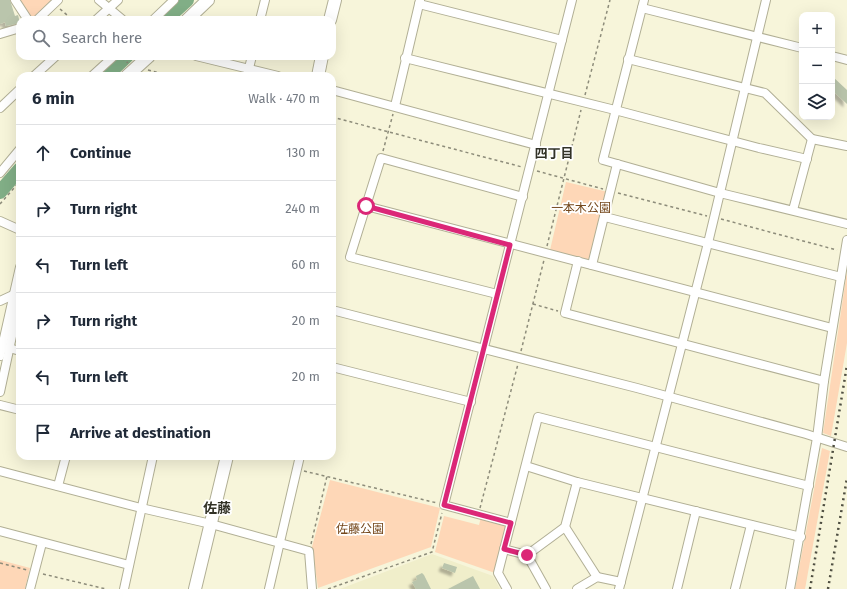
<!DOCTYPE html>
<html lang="en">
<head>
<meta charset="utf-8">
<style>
	:root { --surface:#fff; --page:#f6f6f7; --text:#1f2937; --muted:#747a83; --line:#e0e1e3 }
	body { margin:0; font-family:"Fira Sans","Noto Sans JP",sans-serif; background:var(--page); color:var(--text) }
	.controls { position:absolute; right:12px; top:12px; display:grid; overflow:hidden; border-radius:8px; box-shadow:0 4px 16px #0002 }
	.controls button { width:36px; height:36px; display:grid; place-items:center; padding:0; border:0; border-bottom:1px solid var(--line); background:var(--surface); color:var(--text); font:20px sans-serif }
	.stop { position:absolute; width:12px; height:12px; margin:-9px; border:3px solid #db2777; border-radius:50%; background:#fff }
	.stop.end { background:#db2777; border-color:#fff; box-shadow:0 1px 4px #0008 }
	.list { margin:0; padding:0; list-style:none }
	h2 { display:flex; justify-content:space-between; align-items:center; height:52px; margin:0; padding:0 16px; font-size:17px }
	h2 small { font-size:13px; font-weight:400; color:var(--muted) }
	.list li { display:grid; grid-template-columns:26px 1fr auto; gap:12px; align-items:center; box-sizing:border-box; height:56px; padding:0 16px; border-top:1px solid var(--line) }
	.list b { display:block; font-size:15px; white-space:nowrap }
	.list em { font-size:13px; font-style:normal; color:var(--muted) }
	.icon { flex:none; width:22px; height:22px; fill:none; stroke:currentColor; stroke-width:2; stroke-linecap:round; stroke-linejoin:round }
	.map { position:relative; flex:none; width:847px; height:589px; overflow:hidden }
	.search { position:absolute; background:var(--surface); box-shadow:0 4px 16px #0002; left:16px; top:16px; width:320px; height:44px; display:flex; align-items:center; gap:10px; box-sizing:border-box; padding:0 14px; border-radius:12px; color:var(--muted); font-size:15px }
	.panel { position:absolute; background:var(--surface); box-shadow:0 4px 16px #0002; left:16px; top:72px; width:320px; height:388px; border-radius:12px }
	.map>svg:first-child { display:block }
	.built { fill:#f0eeca }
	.green { fill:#fed7b7 }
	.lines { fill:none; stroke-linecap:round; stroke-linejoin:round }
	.river { stroke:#81ae86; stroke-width:14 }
	.building { fill:#bac5ac; filter:url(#shadow) }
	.street-casing { stroke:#b1af95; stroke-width:10 }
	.secondary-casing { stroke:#b1af95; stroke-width:14 }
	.path { stroke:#8d8c7a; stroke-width:1.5; stroke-dasharray:3 3; stroke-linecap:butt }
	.street { stroke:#fff; stroke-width:8 }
	.secondary { stroke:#fff; stroke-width:12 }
	.rail { stroke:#4e4e41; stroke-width:2.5; stroke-dasharray:2 4; stroke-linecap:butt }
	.route { stroke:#db2777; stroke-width:5 }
	.labels { text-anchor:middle; stroke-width:3.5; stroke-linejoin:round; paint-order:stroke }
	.park-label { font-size:12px; fill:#75481c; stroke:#fff }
	.neighbourhood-label { font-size:13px; font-weight:bold; fill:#323227; stroke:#fff }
	.quarter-label { font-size:14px; font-weight:bold; fill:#323227; stroke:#fff }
</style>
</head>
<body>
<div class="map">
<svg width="847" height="589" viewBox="0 0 847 589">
	<defs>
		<filter id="shadow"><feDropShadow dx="-3.5" dy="3.5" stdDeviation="1" flood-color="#0004"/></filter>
	</defs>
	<rect width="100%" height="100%" fill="#f7f5da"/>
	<polygon class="built" points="432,554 493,576 500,589 340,589"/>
	<g class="green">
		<polygon points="18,0 54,0 34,19 30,18"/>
		<polygon points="566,182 608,192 589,260 550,250"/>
		<polygon points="847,271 847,343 831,436 823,433"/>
		<polygon points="822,448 830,451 805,589 795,589"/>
		<polygon points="330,480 440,508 431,547 318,588 312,547"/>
		<polygon points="444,516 479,525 481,517 504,524 506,528 495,573 435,552"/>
		<polygon points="0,560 30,568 25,589 0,589"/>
	</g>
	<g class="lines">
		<g class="river">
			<polyline points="165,20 187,0"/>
			<polyline points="106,76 127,56"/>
			<polyline points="0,192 20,169"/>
		</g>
	</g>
	<g class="building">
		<polygon points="0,0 10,0 15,16 18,15 20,23 6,26 5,22 0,24"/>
		<polygon points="832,76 847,90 847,104 832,90"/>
		<polygon points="444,563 457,567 455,573 442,568"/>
		<polygon points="422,573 424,575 431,589 416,589 412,582 417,580 416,576"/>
		<polygon points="473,576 480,589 448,589"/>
	</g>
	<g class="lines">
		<defs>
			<g id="street">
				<polyline points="15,0 28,20"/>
				<polyline points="99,0 123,20"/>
				<polyline points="644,0 603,160 720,193 847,224"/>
				<polyline points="419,4 562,40"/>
				<polyline points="642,8 802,48"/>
				<polyline points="37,20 58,0"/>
				<polyline points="96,20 118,0"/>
				<polyline points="153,20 174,0"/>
				<polyline points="260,20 265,0"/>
				<polyline points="0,34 20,28"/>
				<polyline points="196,56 278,76"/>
				<polyline points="832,56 847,60"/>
				<polyline points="405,58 615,110 759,148 807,159"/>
				<polyline points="628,59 765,93 812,139"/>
				<polyline points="34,76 56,56"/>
				<polyline points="92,76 114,56"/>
				<polyline points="247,76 252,56"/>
				<polyline points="332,90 536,145"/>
				<polyline points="395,106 420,0"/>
				<polyline points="0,108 20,89"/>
				<polyline points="0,173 20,149"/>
				<polyline points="366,206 832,328"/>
				<polyline points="793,210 812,139 847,146"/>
				<polyline points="605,217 841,277"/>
				<polyline points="0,221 20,230"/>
				<polyline points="578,261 565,313 824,381"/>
				<polyline points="592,265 617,164"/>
				<polyline points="497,294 350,257 381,158 523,197"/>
				<polyline points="0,301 13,295"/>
				<polyline points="332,310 637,388 806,434 847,447"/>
				<polyline points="9,348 20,351"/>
				<polyline points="0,356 20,267"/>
				<polyline points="332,367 471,402"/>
				<polyline points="0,392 20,299"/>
				<polyline points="0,405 20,410"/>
				<polyline points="526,466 577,482 801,537"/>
				<polyline points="0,471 141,508 211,524 309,551 312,589"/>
				<polyline points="58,486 66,456"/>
				<polyline points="511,523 444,505 572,0"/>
				<polyline points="565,527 597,577"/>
				<polyline points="0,531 129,565"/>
				<polyline points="504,549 527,555 546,589"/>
				<polyline points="527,555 565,527 577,482"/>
				<polyline points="30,589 42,543"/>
				<polyline points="124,589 153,456"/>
				<polyline points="269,589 300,456"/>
				<polyline points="507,589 498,573 538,417 809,486"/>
				<polyline points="577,589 597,577 621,582"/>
				<polyline points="619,589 708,243 766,0"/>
				<polyline points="677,589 696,511"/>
				<polyline points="735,589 751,525"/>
				<polyline points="790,589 817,438 824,381 847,240"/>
			</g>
			<g id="secondary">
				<polyline points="187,20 208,0"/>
				<polyline points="330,20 335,0"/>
				<polyline points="127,76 149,56"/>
				<polyline points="318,76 322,56"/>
				<polyline points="195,589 227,456"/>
			</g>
		</defs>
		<use href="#street" class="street-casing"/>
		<use href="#secondary" class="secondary-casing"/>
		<g class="path">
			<polyline points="60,9 73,20"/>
			<polyline points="122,58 128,63"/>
			<polyline points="148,70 171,76"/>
			<polyline points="585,95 610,0"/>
			<polyline points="332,117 522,167"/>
			<polyline points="383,151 393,114"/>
			<polyline points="537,171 603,189"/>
			<polyline points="618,193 707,216"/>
			<polyline points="0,204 20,181"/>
			<polyline points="721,219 837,250"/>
			<polyline points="547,246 581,110"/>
			<polyline points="533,304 558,311"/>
			<polyline points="332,329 335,318"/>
			<polyline points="521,351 544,260"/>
			<polyline points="304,471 437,503"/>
			<polyline points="480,508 518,364"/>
			<polyline points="311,544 327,476"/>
			<polyline points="0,563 27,570"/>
			<polyline points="43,574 106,589"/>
			<polyline points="328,589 432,552 442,513"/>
		</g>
		<use href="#street" class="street"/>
		<use href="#secondary" class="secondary"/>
		<g class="rail">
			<polyline points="810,589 847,365"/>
			<polyline points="828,589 847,478"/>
		</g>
	</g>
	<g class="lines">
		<polyline class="route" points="366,206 510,245 444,505 511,523 504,549 527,555"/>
	</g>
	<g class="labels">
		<g class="park-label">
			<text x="581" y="212">一本木公園</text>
			<text x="360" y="533">佐藤公園</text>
		</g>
		<g class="neighbourhood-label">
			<text x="554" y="158">四丁目</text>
		</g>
		<g class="quarter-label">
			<text x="217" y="513">佐藤</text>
		</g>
	</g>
</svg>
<div class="controls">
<button>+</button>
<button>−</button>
<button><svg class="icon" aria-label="layers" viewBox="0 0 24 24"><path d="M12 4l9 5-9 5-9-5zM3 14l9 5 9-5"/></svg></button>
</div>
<div class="stop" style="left:366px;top:206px"></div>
<div class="stop end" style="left:527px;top:555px"></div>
<div class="search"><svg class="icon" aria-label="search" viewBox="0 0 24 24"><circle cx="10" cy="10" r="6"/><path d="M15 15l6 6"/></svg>Search here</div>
<section class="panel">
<h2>6 min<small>Walk · 470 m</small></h2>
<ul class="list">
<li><svg class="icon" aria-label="ahead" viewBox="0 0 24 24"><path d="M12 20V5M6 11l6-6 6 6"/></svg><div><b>Continue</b></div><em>130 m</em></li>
<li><svg class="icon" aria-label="right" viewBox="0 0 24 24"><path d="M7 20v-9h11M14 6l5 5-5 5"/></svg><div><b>Turn right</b></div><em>240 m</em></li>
<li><svg class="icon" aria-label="left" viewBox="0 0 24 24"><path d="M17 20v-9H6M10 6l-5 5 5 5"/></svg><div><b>Turn left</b></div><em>60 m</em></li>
<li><svg class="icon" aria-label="right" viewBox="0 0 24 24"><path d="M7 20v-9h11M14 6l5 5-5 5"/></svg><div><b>Turn right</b></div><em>20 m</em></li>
<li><svg class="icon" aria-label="left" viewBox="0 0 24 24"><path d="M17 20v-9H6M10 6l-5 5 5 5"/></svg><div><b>Turn left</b></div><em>20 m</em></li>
<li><svg class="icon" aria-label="arrive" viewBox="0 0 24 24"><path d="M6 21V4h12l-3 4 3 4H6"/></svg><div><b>Arrive at destination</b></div></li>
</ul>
</section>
</div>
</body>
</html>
